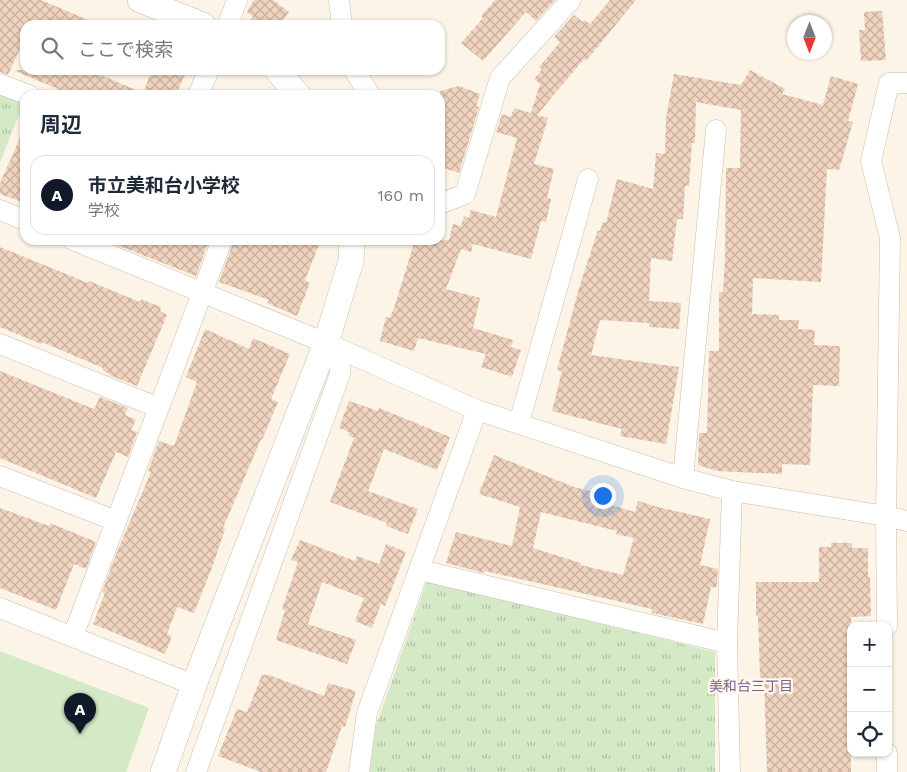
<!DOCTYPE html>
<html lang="ja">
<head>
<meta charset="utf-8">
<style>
	:root { --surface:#fff; --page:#f6f6f7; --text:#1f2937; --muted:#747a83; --line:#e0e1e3; --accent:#111827 }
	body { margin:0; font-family:"Work Sans","Noto Sans JP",sans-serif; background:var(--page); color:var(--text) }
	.controls { position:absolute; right:15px; bottom:15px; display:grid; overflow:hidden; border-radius:10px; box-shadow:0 1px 4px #0004 }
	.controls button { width:45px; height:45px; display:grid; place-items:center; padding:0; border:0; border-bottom:1px solid var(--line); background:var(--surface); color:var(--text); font:25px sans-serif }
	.compass { position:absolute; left:787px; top:15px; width:45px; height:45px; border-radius:50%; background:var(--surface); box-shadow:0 1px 4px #0004; rotate:180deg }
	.you { position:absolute; left:602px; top:495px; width:18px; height:18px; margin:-12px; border:4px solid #fff; border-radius:50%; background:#1a73e8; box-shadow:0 0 0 8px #1a73e833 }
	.badge { display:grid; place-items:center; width:32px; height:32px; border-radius:50%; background:var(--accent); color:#fff; font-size:16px; font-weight:700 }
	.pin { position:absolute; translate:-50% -41px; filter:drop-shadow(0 1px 2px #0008) }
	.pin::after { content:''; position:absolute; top:26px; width:18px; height:15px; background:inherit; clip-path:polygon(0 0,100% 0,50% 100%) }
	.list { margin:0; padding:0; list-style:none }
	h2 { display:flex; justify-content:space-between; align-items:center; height:65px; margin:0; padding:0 20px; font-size:21px }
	h2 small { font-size:16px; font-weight:400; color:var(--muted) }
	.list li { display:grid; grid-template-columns:32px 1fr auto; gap:15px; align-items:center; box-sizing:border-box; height:80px; margin:0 10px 10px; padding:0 10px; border:1px solid var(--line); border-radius:15px }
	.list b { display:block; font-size:19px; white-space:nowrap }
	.list p { margin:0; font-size:16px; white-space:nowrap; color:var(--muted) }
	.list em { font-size:16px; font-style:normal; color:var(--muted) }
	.icon { flex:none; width:28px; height:28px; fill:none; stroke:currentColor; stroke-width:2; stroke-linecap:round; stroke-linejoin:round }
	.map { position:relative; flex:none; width:907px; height:772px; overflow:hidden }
	.search { position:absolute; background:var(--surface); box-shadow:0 1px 4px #0004; left:20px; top:20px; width:425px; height:55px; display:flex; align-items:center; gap:12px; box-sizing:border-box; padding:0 18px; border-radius:15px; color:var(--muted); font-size:19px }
	.panel { position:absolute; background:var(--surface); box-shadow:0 1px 4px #0004; left:20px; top:90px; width:425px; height:155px; border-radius:15px }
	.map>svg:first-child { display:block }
	.grass { fill:url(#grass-tufts) }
	.pitch { fill:#d4e9c6 }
	.building { fill:url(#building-cross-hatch); fill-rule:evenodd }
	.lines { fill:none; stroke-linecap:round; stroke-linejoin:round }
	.minor-casing { stroke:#cdbcad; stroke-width:21 }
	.tertiary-casing { stroke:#cdbcad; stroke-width:26 }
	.minor { stroke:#fff; stroke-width:20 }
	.tertiary { stroke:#fff; stroke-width:25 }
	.labels { text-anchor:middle; stroke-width:4.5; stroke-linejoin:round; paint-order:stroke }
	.neighbourhood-label { font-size:14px; fill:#826491; stroke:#fef8ed }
</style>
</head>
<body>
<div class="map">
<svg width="907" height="772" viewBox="0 0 907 772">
	<defs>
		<pattern id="grass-tufts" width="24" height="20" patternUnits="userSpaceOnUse" patternTransform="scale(1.25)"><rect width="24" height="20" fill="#d4e9c6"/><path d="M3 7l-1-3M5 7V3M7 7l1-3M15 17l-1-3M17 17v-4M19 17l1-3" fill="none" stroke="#b1c0a3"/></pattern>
		<pattern id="building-cross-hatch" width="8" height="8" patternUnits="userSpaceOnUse" patternTransform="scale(1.25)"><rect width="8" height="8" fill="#f0d3bf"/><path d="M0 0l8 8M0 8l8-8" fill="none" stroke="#c7ae9d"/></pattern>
	</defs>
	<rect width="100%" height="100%" fill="#fcf4e7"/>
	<g class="grass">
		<polygon points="0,93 24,102 0,162"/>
		<polygon points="427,581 715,652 715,772 370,772 371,740"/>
	</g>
	<polygon class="pitch" points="0,651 149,708 126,772 0,772"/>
	<g class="building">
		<polygon points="0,0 41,0 100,25 25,25 25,38 8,75 0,72"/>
		<polygon points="254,0 273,0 289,12 279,25 247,25 253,17 247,12"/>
		<polygon points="495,0 555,0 536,21 526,12 483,61 461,43 483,18 481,16"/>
		<polygon points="610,0 636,0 586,61 584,59 537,115 548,118 534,164 554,169 547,198 551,199 546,222 541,221 531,259 473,244 471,252 461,249 446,289 480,298 473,328 513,340 511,347 521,350 512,377 481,367 486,354 418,338 414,351 380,341 386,317 390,318 395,305 415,240 449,240 453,224 461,226 464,216 469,218 471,210 496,217 517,138 496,132 502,114 511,117 514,108 531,113 540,84 534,79 542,69 539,67 560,42 554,37 574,15 583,22 585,20 590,24"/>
		<polygon points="882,11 886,60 861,61 859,30 865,30 864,12"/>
		<polygon points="13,70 89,70 143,93 152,70 187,70 176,95 72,95"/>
		<polygon points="750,70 785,89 782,94 823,105 831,76 858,84 848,121 853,122 839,170 827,169 821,282 753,278 752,314 779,315 779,320 799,320 798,329 815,330 814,345 840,346 839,386 813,385 810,465 782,464 782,474 717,471 698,465 699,433 707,433 709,351 719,351 719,292 723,292 725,257 726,168 740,168 741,110 696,102 695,143 692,143 689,186 685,186 683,219 677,219 672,261 651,258 649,301 681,303 679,329 649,327 649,323 600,320 591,355 679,367 666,444 620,436 622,429 552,411 562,371 557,370 579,288 598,230 600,231 603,222 606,223 617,179 653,189 656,153 665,154 666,118 674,74 741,85"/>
		<polygon points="459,86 480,94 476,106 479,107 459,173 440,167 440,91"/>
		<polygon points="25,127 25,203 0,194 0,183"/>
		<polygon points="104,240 209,240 196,276"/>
		<polygon points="234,240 321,240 305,280 310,283 297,316 267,303 269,300 219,282"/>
		<polygon points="0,247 88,283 89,281 140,302 141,299 161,307 160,311 167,315 137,386 109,375 110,374 102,370 103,368 42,342 41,344 0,327"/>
		<polygon points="205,329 249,349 253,338 290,354 271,399 278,402 262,440 261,439 223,528 225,529 213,565 194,613 177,607 167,634 172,636 165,654 93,624 105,593 102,592 117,552 151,472 148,471 159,441 174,446 197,382 186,377"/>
		<polygon points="0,371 94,409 100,397 128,408 125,415 136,420 131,430 137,432 128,457 116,452 96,498 0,458"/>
		<polygon points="349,401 378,411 379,408 450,437 437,470 384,449 368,491 418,509 408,534 386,526 387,523 330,502 354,438 348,435 349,432 339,428"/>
		<path d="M 494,455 L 574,487 L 603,494 L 600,502 L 635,512 L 638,501 L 658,507 L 710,519 L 700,565 L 718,569 L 717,583 L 716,588 L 711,587 L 703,624 L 652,613 L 652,609 L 485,571 L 484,573 L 446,563 L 456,532 L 512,546 L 520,507 L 479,494 ZM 541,512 L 617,531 L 616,534 L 634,538 L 623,575 L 581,565 L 581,563 L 533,548 Z"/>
		<polygon points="0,508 49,526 50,523 96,542 86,569 74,564 56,610 0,588"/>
		<polygon points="300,540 355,561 357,556 379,564 386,544 406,552 385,606 381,604 372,628 355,621 364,598 322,582 308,624 356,640 347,664 276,640 285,610 282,609 298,562 291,560"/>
		<polygon points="831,543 852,543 852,548 868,548 868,577 870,577 871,616 851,617 851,772 767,772 764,678 760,678 758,616 756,616 756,582 819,582 819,547 831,547"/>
		<polygon points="262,675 269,675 324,696 328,683 356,691 345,727 342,726 326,772 261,772 218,756 237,709 247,712"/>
	</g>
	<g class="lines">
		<defs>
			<g id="minor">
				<polyline points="339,0 342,25"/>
				<polyline points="228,25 237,0"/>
				<polyline points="354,70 370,95"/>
				<polyline points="0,84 29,95"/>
				<polyline points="198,95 209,70"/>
				<polyline points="440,204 465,194 500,78 571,0"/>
				<polyline points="0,210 25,220"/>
				<polyline points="73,240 326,343 477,410 683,478 732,491 886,516 907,521"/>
				<polyline points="0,344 159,408"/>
				<polyline points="519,423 588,179"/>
				<polyline points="0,476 116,521"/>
				<polyline points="683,478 716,130"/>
				<polyline points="420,570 727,643"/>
				<polyline points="0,608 194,685"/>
				<polyline points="887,626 886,516 890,238 871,161 889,83 907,83"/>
				<polyline points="73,636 222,240"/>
				<polyline points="887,753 887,772"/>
				<polyline points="196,772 340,374 339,349"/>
				<polyline points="359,772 367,713 477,410"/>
				<polyline points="730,772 727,643 732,491"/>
			</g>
			<g id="tertiary">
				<polyline points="140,0 203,25"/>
				<polyline points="277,70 298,95"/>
				<polyline points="163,772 194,685 326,343 351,261 352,240"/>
			</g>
		</defs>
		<use href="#minor" class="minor-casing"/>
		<use href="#tertiary" class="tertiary-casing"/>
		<use href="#minor" class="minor"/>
		<use href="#tertiary" class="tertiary"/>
	</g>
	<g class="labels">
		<g class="neighbourhood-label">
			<text x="751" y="691">美和台三丁目</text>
		</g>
	</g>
</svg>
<div class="controls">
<button>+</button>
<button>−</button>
<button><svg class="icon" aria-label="locate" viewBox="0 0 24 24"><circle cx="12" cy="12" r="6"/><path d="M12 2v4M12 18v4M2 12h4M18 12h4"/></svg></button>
</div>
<svg class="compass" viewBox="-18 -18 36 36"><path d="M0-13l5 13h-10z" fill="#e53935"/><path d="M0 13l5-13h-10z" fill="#747a83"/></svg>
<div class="you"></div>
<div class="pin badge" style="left:80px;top:734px">A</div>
<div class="search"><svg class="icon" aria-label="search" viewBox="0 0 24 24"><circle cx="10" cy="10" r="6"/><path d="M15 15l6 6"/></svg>ここで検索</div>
<section class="panel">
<h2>周辺<small></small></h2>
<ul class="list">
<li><span class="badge">A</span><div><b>市立美和台小学校</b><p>学校</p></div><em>160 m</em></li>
</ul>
</section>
</div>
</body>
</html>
